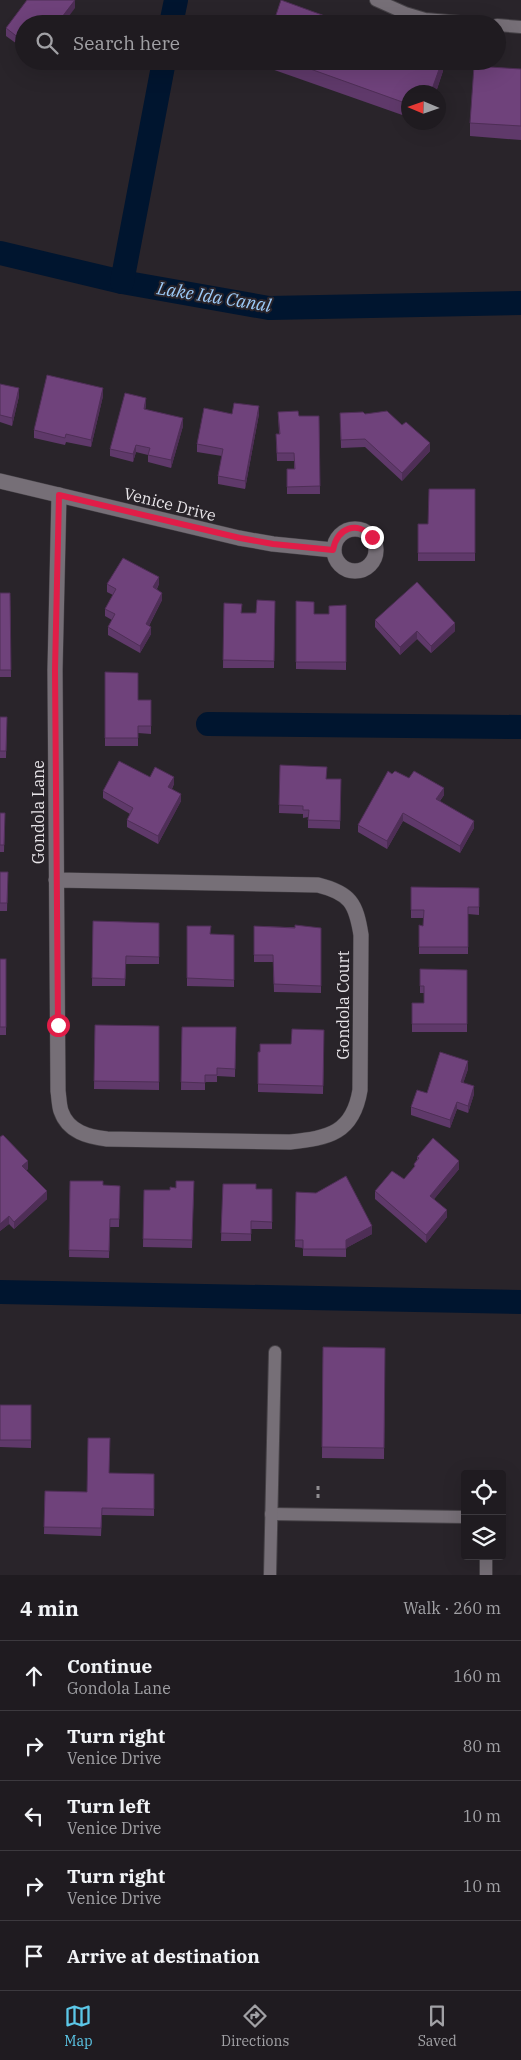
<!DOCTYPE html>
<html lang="en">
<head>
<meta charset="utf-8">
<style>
	:root { --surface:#1f1b20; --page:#272429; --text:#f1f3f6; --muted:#a1a1a5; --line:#3c393e; --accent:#5cc7e7 }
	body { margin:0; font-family:"IBM Plex Serif",serif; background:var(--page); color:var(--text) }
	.controls { position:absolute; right:15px; bottom:15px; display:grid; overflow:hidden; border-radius:5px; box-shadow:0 5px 20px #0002 }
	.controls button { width:45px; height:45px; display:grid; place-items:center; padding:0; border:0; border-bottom:1px solid var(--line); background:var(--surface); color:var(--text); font:25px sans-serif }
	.compass { position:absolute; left:401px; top:85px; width:45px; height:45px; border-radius:50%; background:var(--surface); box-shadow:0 5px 20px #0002; rotate:272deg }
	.stop { position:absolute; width:15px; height:15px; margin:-11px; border:4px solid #e11d48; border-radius:50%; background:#fff }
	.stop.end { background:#e11d48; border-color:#fff; box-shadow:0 1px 5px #0008 }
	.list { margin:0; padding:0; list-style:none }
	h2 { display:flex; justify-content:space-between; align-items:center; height:65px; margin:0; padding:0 20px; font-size:21px }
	h2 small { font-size:16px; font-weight:400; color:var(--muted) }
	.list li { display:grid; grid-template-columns:32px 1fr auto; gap:15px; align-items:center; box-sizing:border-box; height:70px; padding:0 20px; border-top:1px solid var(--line) }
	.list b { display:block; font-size:19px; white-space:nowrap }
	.list p { margin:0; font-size:16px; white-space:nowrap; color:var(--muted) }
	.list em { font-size:16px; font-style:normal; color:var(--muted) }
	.icon { flex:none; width:28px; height:28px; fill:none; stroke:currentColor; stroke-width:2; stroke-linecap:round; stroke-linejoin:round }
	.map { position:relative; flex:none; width:521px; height:1575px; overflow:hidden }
	.search { position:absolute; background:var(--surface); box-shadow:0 5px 20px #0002; left:15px; right:15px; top:15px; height:55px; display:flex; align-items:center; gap:12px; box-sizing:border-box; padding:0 18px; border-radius:28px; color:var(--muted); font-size:19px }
	.sheet { height:415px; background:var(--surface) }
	nav { display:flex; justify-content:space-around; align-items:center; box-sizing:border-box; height:70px; border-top:1px solid var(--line); background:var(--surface); font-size:14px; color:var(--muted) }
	nav a { display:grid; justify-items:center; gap:2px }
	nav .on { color:var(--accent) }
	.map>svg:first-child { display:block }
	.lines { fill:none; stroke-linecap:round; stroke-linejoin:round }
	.canal { stroke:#00152f; stroke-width:24 }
	.lane-casing { stroke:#454146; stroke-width:14 }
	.street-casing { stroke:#454146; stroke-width:16 }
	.path { stroke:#918e92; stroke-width:3; stroke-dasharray:4 4; stroke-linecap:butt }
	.lane { stroke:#766f77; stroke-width:12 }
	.street { stroke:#766f77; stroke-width:15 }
	.wall { fill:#5f396a }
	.shaded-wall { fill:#4e2e56 }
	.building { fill:#6f427b; stroke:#4e2e56 }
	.route { stroke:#e11d48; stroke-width:6 }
	.labels { text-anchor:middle; stroke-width:4; stroke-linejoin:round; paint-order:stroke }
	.street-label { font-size:16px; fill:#e7e4e8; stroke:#29242a }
	.water-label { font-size:18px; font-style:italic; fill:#9dcaf7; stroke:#29242a }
</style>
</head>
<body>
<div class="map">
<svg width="521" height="1575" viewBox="0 0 521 1575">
	<rect width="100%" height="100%" fill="#29242a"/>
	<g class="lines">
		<g class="canal">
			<polyline points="171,24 176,0"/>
			<polyline points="0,253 122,282 269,308 521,303"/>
			<polyline points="122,282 164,61"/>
			<polyline points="208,724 521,727"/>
			<polyline points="0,1292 521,1302"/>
		</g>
		<defs>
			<g id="lane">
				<polyline points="376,0 405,13 425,19 484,24"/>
				<polyline points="497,25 521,27"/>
				<polyline points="271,1514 465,1517"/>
				<polyline points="270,1575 275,1352"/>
				<polyline points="486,1575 486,1556"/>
			</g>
			<g id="street">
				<polyline points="0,481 239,538 273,544 333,550"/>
				<circle cx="355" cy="550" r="21"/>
				<path d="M 56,880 L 318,885 C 350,893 356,903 361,935 L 360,1090 C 353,1133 329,1138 290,1142 L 107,1139 C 89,1137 68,1132 61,1111 C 59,1105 59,1097 58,1091 L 55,670 L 59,495"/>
			</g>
		</defs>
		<use href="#lane" class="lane-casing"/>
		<use href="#street" class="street-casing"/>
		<polyline class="path" points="318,1498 318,1483"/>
		<use href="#lane" class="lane"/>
		<use href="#street" class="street"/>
	</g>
	<g class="wall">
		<polygon points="75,8 24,24 24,49 6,36 6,28"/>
		<polygon points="40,61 49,61 46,66"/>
		<polygon points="263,61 443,61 443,71 436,92 408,92 408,117 263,66"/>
		<polygon points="521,69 521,140 470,136 470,123"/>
		<polygon points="0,384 19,396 12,426 0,422"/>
		<polygon points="103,396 91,447 66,442 65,445 34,438 34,430"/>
		<polygon points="146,406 145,409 183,426 171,468 148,462 148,455 136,452 133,462 110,456 110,449"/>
		<polygon points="278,412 299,416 319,416 320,494 287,494 287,469 294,469 294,461 277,461 276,434 279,434"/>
		<polygon points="340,413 365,414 430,451 402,481 365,447 341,448"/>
		<polygon points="232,414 259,414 245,489 218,484 218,476 222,456 197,452 197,444"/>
		<polygon points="475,489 475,561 418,561 418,524 428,524"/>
		<polygon points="107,584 159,584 157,589 162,600 149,626 151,634 140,653 108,635 108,627 112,620 105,616 105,609 113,595 107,592"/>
		<polygon points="0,593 10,593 11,677 0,677"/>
		<polygon points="275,601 274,668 223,668 224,603 242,613 256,613"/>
		<polygon points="296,601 314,614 329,614 346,605 346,670 296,669"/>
		<polygon points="375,620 455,631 431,653 417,639 400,655 375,627"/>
		<polygon points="105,672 138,700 151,700 151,734 138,733 138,746 105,746"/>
		<polygon points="0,717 7,717 6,758 0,758"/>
		<polygon points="280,765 326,779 341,779 340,829 308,828 308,817 303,818 303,814 279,813"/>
		<polygon points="392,774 409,778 444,795 440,801 474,828 460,853 403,821 387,849 358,832 358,825"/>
		<polygon points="150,777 174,784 172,789 181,801 158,844 127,827 127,820 130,814 103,798 103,791"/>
		<polygon points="0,813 5,813 4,852 0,852"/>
		<polygon points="0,872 8,872 7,911 0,911"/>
		<polygon points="411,887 479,888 479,915 468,914 468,954 419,954 419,925 423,926 424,918 411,918"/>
		<polygon points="93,921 159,923 159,964 126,964 125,986 92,986"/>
		<polygon points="187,926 211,934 234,935 234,987 187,986"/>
		<polygon points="254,926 321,928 321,993 274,992 273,962 254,962"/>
		<rect x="0" y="959" width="6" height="76"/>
		<polygon points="420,969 467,970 467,1032 412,1032 412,1003 424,1003 424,993 420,993"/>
		<polygon points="95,1025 159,1026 159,1090 94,1089"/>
		<polygon points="182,1027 236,1027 235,1077 217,1076 217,1082 205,1082 205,1090 181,1090"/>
		<polygon points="324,1030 323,1094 258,1092 258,1052 291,1044"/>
		<polygon points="468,1069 463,1083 474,1094 468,1113 457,1109 450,1128 411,1115 411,1107 427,1093"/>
		<polygon points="0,1137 28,1169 26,1170 47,1199 14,1229 9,1224 0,1231"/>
		<polygon points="417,1157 459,1169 434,1199 447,1217 426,1243 375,1199 375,1191 404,1179 414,1168 414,1164 417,1160"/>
		<polygon points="70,1181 103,1185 120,1186 119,1227 110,1227 109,1258 69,1257"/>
		<polygon points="194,1181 192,1248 143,1247 144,1190 170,1190"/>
		<polygon points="223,1184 256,1189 272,1189 272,1229 251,1229 251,1241 221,1241"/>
		<polygon points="296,1192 372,1234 346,1248 346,1257 303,1256 303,1248 295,1247"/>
		<polygon points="323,1347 385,1348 384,1459 322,1458"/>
		<polygon points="0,1405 31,1405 31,1448 0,1447"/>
		<polygon points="109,1473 154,1474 154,1516 102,1515 101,1536 44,1534 45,1491 87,1492"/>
	</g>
	<g class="shaded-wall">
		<polygon points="75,0 75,8 63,24 62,17"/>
		<polygon points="442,61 443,61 443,71 436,92 431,92"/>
		<polygon points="19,388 19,396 12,426 12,418"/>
		<polygon points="103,388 103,396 91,447 91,440"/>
		<polygon points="146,398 146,406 144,417 144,409"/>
		<polygon points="259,406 259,414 245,489 245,481"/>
		<polygon points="183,418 183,426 171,468 171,460"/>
		<polygon points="430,443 430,451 402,481 402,473"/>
		<polygon points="136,445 136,452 133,462 133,454"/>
		<polygon points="159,577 159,584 153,595 153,587"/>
		<polygon points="162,593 162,600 146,631 146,624"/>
		<polygon points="455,623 455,631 431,653 431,646"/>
		<polygon points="151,627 151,634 140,653 140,646"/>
		<polygon points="417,631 417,639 400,655 400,647"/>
		<polygon points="174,777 174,784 168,795 168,787"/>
		<polygon points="444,788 444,795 436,806 436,799"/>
		<polygon points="181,794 181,801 158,844 158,836"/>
		<polygon points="403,813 403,821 387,849 387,841"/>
		<polygon points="474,821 474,828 460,853 460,846"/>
		<polygon points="468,1061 468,1069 461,1090 461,1082"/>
		<polygon points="474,1086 474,1094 468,1113 468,1106"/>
		<polygon points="457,1102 457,1109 450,1128 450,1120"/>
		<polygon points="28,1161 28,1169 22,1174 22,1166"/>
		<polygon points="459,1161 459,1169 430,1204 430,1196"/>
		<polygon points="47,1191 47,1199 14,1229 14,1222"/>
		<polygon points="447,1210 447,1217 426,1243 426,1235"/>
		<polygon points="9,1216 9,1224 0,1231 0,1224"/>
		<polygon points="372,1226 372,1234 346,1248 346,1257 346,1240"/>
	</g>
	<g class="building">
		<polygon points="27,0 75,0 62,17 71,24 24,24 24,42 6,28"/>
		<polygon points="281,0 347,24 273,24"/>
		<polygon points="288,61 442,61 431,92 408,92 408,104"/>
		<polygon points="474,66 521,69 521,126 470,123"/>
		<polygon points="47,375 103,388 91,440 66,434 65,438 34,430"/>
		<polygon points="0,384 19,388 12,418 0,415"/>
		<polygon points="125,393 146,398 144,409 183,418 171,460 148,455 150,448 136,445 133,454 110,449"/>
		<polygon points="234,403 259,406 245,481 218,476 223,449 197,444 204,408 232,414"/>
		<polygon points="298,411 299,416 319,416 320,486 287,487 287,469 295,469 294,453 277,453 276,434 280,434 278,412"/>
		<polygon points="387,411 402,425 406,422 430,443 402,473 365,439 341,440 340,413 363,412 365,414"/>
		<polygon points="429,489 475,489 475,553 418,553 418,524 428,524"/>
		<polygon points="123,558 159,577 153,587 162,593 146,624 151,627 140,646 108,627 115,614 105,609 116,589 107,584"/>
		<polygon points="417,582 455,623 431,646 417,631 400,647 375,620"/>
		<polygon points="0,593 10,593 11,670 0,670"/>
		<polygon points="257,600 275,601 274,661 223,660 224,603 242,604 241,613 256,613"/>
		<polygon points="296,601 314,602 314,614 329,614 329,606 346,605 346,662 296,662"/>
		<polygon points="105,672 138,673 138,700 151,700 151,726 138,726 138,738 105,738"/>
		<polygon points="0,717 7,717 6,751 0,751"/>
		<polygon points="119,761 150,777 155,767 174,777 168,787 181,794 158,836 127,820 133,808 103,791"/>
		<polygon points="280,765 327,767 326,779 341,779 340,821 308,820 309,810 303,810 303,806 279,805"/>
		<polygon points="388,771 392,774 395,771 409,778 414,771 444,788 436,799 474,821 460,846 403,813 387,841 358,825"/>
		<polygon points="0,813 5,813 4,845 0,845"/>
		<polygon points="0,872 8,872 7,903 0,903"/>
		<polygon points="411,887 479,888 479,907 468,907 468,947 419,947 419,925 423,926 424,910 411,910"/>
		<polygon points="93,921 159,923 159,957 126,956 125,979 92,978"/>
		<polygon points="295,925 321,928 321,986 274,984 273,955 254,955 254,926 295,928"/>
		<polygon points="187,926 211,926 210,934 234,935 234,980 187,978"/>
		<rect x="0" y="959" width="6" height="68"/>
		<polygon points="420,969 467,970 467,1024 412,1024 412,1003 424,1003 424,986 420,986"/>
		<polygon points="95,1025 159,1026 159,1082 94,1081"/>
		<polygon points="182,1027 236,1027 235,1069 217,1068 217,1075 205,1075 205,1083 181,1082"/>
		<polygon points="292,1029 324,1030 323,1086 258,1084 258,1052 260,1052 260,1044 291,1044"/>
		<polygon points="440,1052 468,1061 461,1082 474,1086 468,1106 457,1102 450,1120 411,1107 417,1090 427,1093"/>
		<polygon points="3,1135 28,1161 22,1166 47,1191 14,1222 9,1216 0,1224 0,1137"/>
		<polygon points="433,1138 459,1161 430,1196 447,1210 426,1235 375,1191 392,1171 404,1179 415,1166 414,1164 419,1158 417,1157"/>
		<polygon points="346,1176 372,1226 346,1240 346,1249 303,1249 303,1240 295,1240 296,1192 316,1193"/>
		<polygon points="70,1181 103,1181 103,1185 120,1186 119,1219 110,1219 109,1251 69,1250"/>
		<polygon points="176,1181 194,1181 192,1240 143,1239 144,1190 170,1190 170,1187 176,1188"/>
		<polygon points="223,1184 256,1184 256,1189 272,1189 272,1222 251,1221 251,1234 221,1233"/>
		<polygon points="323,1347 385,1348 384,1448 322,1447"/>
		<rect x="0" y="1405" width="31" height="35"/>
		<polygon points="88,1438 110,1438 109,1473 154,1474 154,1509 102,1508 101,1528 44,1527 45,1491 87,1492"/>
	</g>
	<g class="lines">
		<path class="route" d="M 58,1025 L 55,670 L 59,495 L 240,538 L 273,544 L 333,550 C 337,528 357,520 372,537"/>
	</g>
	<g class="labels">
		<g class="street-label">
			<text transform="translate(170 504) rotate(14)" y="6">Venice Drive</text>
			<text transform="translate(38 812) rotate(-90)" y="6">Gondola Lane</text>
			<text transform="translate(343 1005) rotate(-90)" y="6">Gondola Court</text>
		</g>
		<g class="water-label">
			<text transform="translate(214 297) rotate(9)" y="6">Lake Ida Canal</text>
		</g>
	</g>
</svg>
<div class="controls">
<button><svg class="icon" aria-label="locate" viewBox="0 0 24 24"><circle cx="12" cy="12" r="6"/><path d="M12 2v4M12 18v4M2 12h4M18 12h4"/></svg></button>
<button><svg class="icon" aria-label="layers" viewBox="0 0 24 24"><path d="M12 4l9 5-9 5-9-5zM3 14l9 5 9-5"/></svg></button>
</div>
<svg class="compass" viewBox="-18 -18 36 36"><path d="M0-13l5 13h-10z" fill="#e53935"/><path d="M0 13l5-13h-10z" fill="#a1a1a5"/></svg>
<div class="stop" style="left:58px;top:1025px"></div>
<div class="stop end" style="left:372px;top:537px"></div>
<div class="search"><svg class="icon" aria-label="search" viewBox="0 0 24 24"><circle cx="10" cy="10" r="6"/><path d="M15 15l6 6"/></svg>Search here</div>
</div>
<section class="sheet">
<h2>4 min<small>Walk · 260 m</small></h2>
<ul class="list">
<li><svg class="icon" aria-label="ahead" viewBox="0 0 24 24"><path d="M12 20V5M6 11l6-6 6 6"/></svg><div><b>Continue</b><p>Gondola Lane</p></div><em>160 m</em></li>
<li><svg class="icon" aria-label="right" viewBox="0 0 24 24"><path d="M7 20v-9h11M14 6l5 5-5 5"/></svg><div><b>Turn right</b><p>Venice Drive</p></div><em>80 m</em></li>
<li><svg class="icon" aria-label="left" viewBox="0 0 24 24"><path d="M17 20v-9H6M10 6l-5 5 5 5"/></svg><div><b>Turn left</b><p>Venice Drive</p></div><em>10 m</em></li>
<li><svg class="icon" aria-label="right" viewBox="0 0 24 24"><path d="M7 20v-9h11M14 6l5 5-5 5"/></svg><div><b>Turn right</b><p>Venice Drive</p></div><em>10 m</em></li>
<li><svg class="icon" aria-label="arrive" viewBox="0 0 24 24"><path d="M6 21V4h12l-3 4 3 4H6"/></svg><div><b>Arrive at destination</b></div></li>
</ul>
</section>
<nav>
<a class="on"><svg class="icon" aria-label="map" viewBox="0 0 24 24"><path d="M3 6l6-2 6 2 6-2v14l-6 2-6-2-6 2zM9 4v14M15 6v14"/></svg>Map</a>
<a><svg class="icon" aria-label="directions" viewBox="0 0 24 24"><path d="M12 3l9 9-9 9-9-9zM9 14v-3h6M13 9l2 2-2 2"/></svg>Directions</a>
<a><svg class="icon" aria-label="saved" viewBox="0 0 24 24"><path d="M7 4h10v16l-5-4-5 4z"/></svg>Saved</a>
</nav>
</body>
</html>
